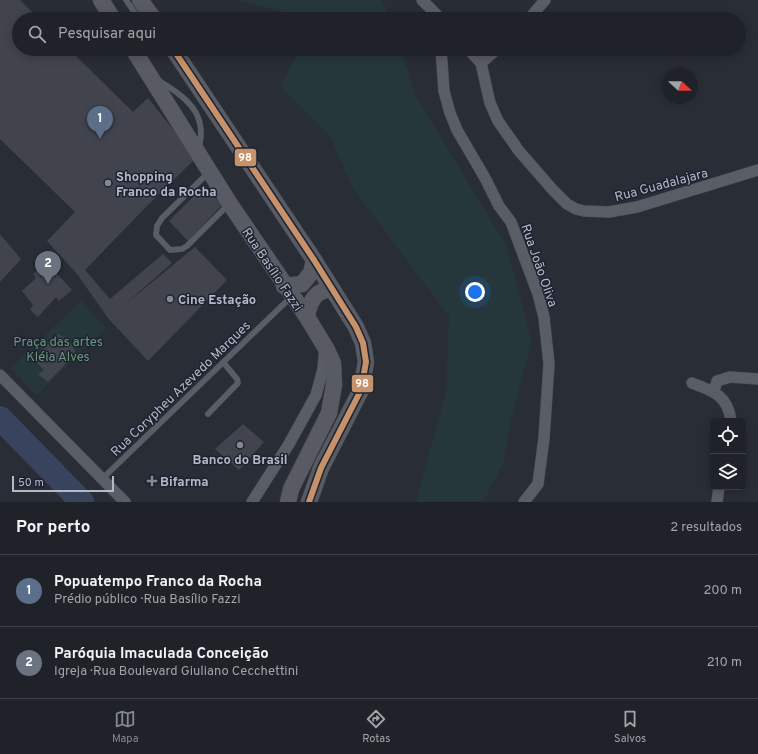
<!DOCTYPE html>
<html lang="pt">
<head>
<meta charset="utf-8">
<style>
	:root { --surface:#1f2228; --page:#2c2f34; --text:#f1f3f6; --muted:#a1a4a8; --line:#3c3f45; --accent:#838894 }
	body { margin:0; font-family:Overpass,sans-serif; background:var(--page); color:var(--text) }
	.controls { position:absolute; right:12px; bottom:12px; display:grid; overflow:hidden; border-radius:6px; box-shadow:0 2px 10px #0003 }
	.controls button { width:36px; height:36px; display:grid; place-items:center; padding:0; border:0; border-bottom:1px solid var(--line); background:var(--surface); color:var(--text); font:20px sans-serif }
	.compass { position:absolute; left:662px; top:68px; width:36px; height:36px; border-radius:50%; background:var(--surface); box-shadow:0 2px 10px #0003; rotate:111deg }
	.scale { position:absolute; left:12px; bottom:10px; width:102px; box-sizing:border-box; padding-left:4px; border:2px solid #b4b9c7; border-top:0; font-size:11px; line-height:14px; white-space:nowrap; color:#b4b9c7; -webkit-text-stroke:3px #1d2331; paint-order:stroke }
	.you { position:absolute; left:475px; top:292px; width:14px; height:14px; margin:-10px; border:3px solid #fff; border-radius:50%; background:#1a73e8; box-shadow:0 0 0 6px #1a73e833 }
	.badge { display:grid; place-items:center; width:26px; height:26px; border-radius:50%; background:var(--accent); color:#fff; font-size:13px; font-weight:700 }
	.pin { position:absolute; translate:-50% -33px; filter:drop-shadow(0 1px 2px #0008) }
	.pin::after { content:''; position:absolute; top:21px; width:14px; height:12px; background:inherit; clip-path:polygon(0 0,100% 0,50% 100%) }
	.list { margin:0; padding:0; list-style:none }
	h2 { display:flex; justify-content:space-between; align-items:center; height:52px; margin:0; padding:0 16px; font-size:17px }
	h2 small { font-size:13px; font-weight:400; color:var(--muted) }
	.list li { display:grid; grid-template-columns:26px 1fr auto; gap:12px; align-items:center; box-sizing:border-box; height:72px; padding:0 16px; border-top:1px solid var(--line) }
	.list b { display:block; font-size:15px; white-space:nowrap }
	.list p { margin:0; font-size:13px; white-space:nowrap; color:var(--muted) }
	.list em { font-size:13px; font-style:normal; color:var(--muted) }
	.icon { flex:none; width:22px; height:22px; fill:none; stroke:currentColor; stroke-width:2; stroke-linecap:round; stroke-linejoin:round }
	.map { position:relative; flex:none; width:758px; height:502px; overflow:hidden }
	.search { position:absolute; background:var(--surface); box-shadow:0 2px 10px #0003; left:12px; right:12px; top:12px; height:44px; display:flex; align-items:center; gap:10px; box-sizing:border-box; padding:0 14px; border-radius:22px; color:var(--muted); font-size:15px }
	.sheet { height:196px; background:var(--surface) }
	nav { display:flex; justify-content:space-around; align-items:center; box-sizing:border-box; height:56px; border-top:1px solid var(--line); background:var(--surface); font-size:11px; color:var(--muted) }
	nav a { display:grid; justify-items:center; gap:2px }
	nav .on { color:var(--accent) }
	.map>svg:first-child { display:block }
	.green { fill:#26373b }
	.lines { fill:none; stroke-linecap:round; stroke-linejoin:round }
	.river { stroke:#38445e; stroke-width:24 }
	.building { fill:#41444c }
	.service-casing { stroke:#46484f; stroke-width:6 }
	.minor-casing { stroke:#46484f; stroke-width:12 }
	.secondary-casing { stroke:#46484f; stroke-width:17 }
	.service { stroke:#595d65; stroke-width:5.5 }
	.minor { stroke:#595d65; stroke-width:11 }
	.secondary { stroke:#585b63; stroke-width:16 }
	.bus-1-casing { stroke:#1d2331; stroke-width:9 }
	.bus-1 { stroke:#c7916a; stroke-width:6 }
	.poi-dot { fill:#838894; stroke:#1d2331; stroke-width:1.5 }
	.labels { text-anchor:middle; stroke-width:3; stroke-linejoin:round; paint-order:stroke }
	.poi-label { font-size:13px; font-weight:bold; fill:#b4b9c7; stroke:#1d2331; text-anchor:start }
	.street-label { font-size:13px; fill:#b4b9c7; stroke:#1d2331 }
	.park-label { font-size:13px; fill:#6c9779; stroke:#1d2331 }
	.line-badge { stroke:#1d2331; stroke-width:1.5 }
	.badge-label { font-size:11px; text-anchor:middle; font-weight:bold; fill:#fff }
</style>
</head>
<body>
<div class="map">
<svg width="758" height="502" viewBox="0 0 758 502">
	<rect width="100%" height="100%" fill="#292d36"/>
	<g class="green">
		<polygon points="239,0 381,0 391,19 289,19 287,13"/>
		<polygon points="297,49 401,49 416,96 506,245 532,340 510,423 504,462 484,500 476,502 416,502 446,392 449,317 352,187 331,138 280,86 298,54"/>
		<polygon points="81,301 106,328 37,395 11,368"/>
	</g>
	<g class="lines">
		<polyline class="river" points="0,418 82,502"/>
	</g>
	<g class="building">
		<polygon points="0,0 20,0 39,19 19,19 19,49 69,49 133,112 148,98 196,158 145,208 85,270 110,299 163,254 172,263 123,306 195,247 227,280 148,361 108,318 77,274 47,241 75,212 0,139"/>
		<polygon points="204,186 222,205 188,241 169,221"/>
		<polygon points="0,234 21,259 0,282"/>
		<polygon points="46,262 72,290 59,301 56,297 38,317 30,310 33,305 22,291 36,278 33,274"/>
		<polygon points="58,334 69,340 76,353 48,382 38,374 44,370 33,359"/>
		<polygon points="243,424 264,442 239,470 215,449"/>
	</g>
	<g class="lines">
		<defs>
			<g id="service">
				<polyline points="126,0 139,19"/>
				<path d="M 158,80 C 185,97 208,112 199,148"/>
				<polyline points="208,173 162,218 157,226 156,235 170,250 182,249 187,246 228,205"/>
				<polyline points="208,414 238,383 237,379 223,362"/>
				<polyline points="102,479 291,297"/>
			</g>
			<g id="minor">
				<polyline points="422,0 441,19"/>
				<polyline points="529,19 545,0"/>
				<polyline points="441,49 444,91 450,113 457,130 485,178 499,206 511,222 538,294 544,317 549,364 544,438 538,484 524,502"/>
				<polyline points="468,49 481,63 490,103 498,121 519,151 553,190 567,204 576,209 584,211 609,212 637,207 758,170"/>
				<polyline points="481,63 497,49"/>
				<polyline points="0,375 125,502"/>
				<path d="M 692,383 C 714,391 728,396 731,421"/>
				<polyline points="714,391 717,381 730,377 758,379"/>
				<polyline points="252,502 289,444 316,395 323,369 325,346"/>
				<polyline points="717,502 719,487"/>
			</g>
			<g id="secondary">
				<polyline points="101,0 113,19"/>
				<polyline points="140,0 154,19"/>
				<polyline points="133,49 230,204 307,317 327,350 333,363 334,385 329,413 291,489 288,502"/>
				<polyline points="173,49 314,260 356,327 363,343 366,362 361,390 321,468 309,502"/>
				<polyline points="284,286 302,284 311,273 314,260"/>
				<path d="M 307,317 C 309,303 316,288 333,290"/>
			</g>
		</defs>
		<use href="#service" class="service-casing"/>
		<use href="#minor" class="minor-casing"/>
		<use href="#secondary" class="secondary-casing"/>
		<use href="#service" class="service"/>
		<use href="#minor" class="minor"/>
		<use href="#secondary" class="secondary"/>
		<defs>
			<polyline id="bus-1" points="173,49 314,260 356,327 363,343 366,362 361,390 321,468 309,502"/>
		</defs>
		<use href="#bus-1" class="bus-1-casing"/>
		<use href="#bus-1" class="bus-1"/>
	</g>
	<g class="poi-dot">
		<circle cx="108" cy="183" r="4"/>
		<circle cx="170" cy="299" r="4"/>
		<circle cx="240" cy="445" r="4"/>
		<path d="M150 475h4v4h4v4h-4v4h-4v-4h-4v-4h4z"/>
	</g>
	<g class="labels">
		<g class="poi-label">
			<text x="116" y="181">Shopping<tspan x="116" dy="15">Franco da Rocha</tspan></text>
			<text x="178" y="304">Cine Estação</text>
			<text x="240" y="464" text-anchor="middle">Banco do Brasil</text>
			<text x="160" y="486">Bifarma</text>
		</g>
		<g class="street-label">
			<text transform="translate(661 184) rotate(-15)" y="5">Rua Guadalajara</text>
			<text transform="translate(540 265) rotate(71)" y="5">Rua João Oliva</text>
			<text transform="translate(273 269) rotate(56)" y="5">Rua Basílio Fazzi</text>
			<text transform="translate(180 388) rotate(-44)" y="5">Rua Corypheu Azevedo Marques</text>
		</g>
		<g class="park-label">
			<text x="58" y="346">Praça das artes<tspan x="58" dy="15">Kléia Alves</tspan></text>
		</g>
	</g>
	<g class="line-badge">
		<rect x="234" y="148" width="23" height="19" rx="4" fill="#c7916a"/>
		<rect x="351" y="374" width="23" height="19" rx="4" fill="#c7916a"/>
	</g>
	<g class="badge-label">
		<text x="245" y="161">98</text>
		<text x="362" y="387">98</text>
	</g>
</svg>
<div class="controls">
<button><svg class="icon" aria-label="locate" viewBox="0 0 24 24"><circle cx="12" cy="12" r="6"/><path d="M12 2v4M12 18v4M2 12h4M18 12h4"/></svg></button>
<button><svg class="icon" aria-label="layers" viewBox="0 0 24 24"><path d="M12 4l9 5-9 5-9-5zM3 14l9 5 9-5"/></svg></button>
</div>
<svg class="compass" viewBox="-18 -18 36 36"><path d="M0-13l5 13h-10z" fill="#e53935"/><path d="M0 13l5-13h-10z" fill="#a1a4a8"/></svg>
<div class="scale">50 m</div>
<div class="you"></div>
<div class="pin badge" style="left:100px;top:139px;background:#5c6f8a">1</div>
<div class="pin badge" style="left:48px;top:284px;background:#6b7280">2</div>
<div class="search"><svg class="icon" aria-label="search" viewBox="0 0 24 24"><circle cx="10" cy="10" r="6"/><path d="M15 15l6 6"/></svg>Pesquisar aqui</div>
</div>
<section class="sheet">
<h2>Por perto<small>2 resultados</small></h2>
<ul class="list">
<li><span class="badge" style="background:#5c6f8a">1</span><div><b>Popuatempo Franco da Rocha</b><p>Prédio público · Rua Basílio Fazzi</p></div><em>200 m</em></li>
<li><span class="badge" style="background:#6b7280">2</span><div><b>Paróquia Imaculada Conceição</b><p>Igreja · Rua Boulevard Giuliano Cecchettini</p></div><em>210 m</em></li>
</ul>
</section>
<nav>
<a class="on"><svg class="icon" aria-label="map" viewBox="0 0 24 24"><path d="M3 6l6-2 6 2 6-2v14l-6 2-6-2-6 2zM9 4v14M15 6v14"/></svg>Mapa</a>
<a><svg class="icon" aria-label="directions" viewBox="0 0 24 24"><path d="M12 3l9 9-9 9-9-9zM9 14v-3h6M13 9l2 2-2 2"/></svg>Rotas</a>
<a><svg class="icon" aria-label="saved" viewBox="0 0 24 24"><path d="M7 4h10v16l-5-4-5 4z"/></svg>Salvos</a>
</nav>
</body>
</html>
